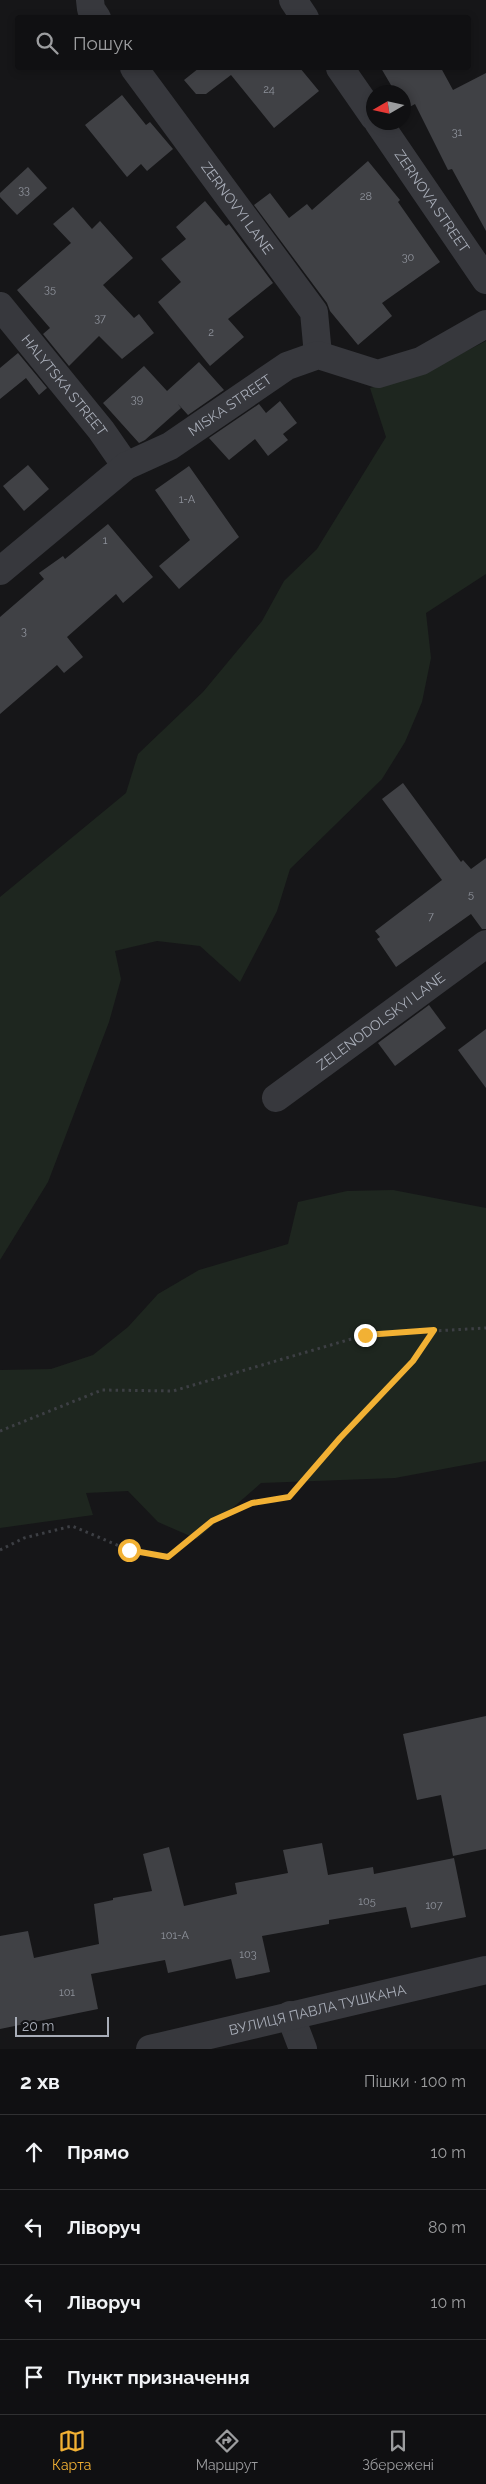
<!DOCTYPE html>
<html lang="uk">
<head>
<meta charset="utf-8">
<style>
	:root { --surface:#101012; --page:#1e1e20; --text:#f1f3f6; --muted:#9c9d9f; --line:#303032; --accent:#f2b134 }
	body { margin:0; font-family:Raleway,sans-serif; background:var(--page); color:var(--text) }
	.compass { position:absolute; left:366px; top:85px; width:45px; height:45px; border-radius:50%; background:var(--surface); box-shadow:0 2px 8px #0003; rotate:261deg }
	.scale { position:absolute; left:15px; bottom:12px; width:94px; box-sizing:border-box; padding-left:5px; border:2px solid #a8adb8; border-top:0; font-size:14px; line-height:18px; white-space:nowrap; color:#a8adb8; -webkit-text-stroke:4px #111113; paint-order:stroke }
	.stop { position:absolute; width:15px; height:15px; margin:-11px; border:4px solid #f2b134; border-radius:50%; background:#fff }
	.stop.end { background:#f2b134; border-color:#fff; box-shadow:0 1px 5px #0008 }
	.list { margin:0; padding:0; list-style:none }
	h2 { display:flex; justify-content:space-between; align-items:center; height:65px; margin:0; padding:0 20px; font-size:21px }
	h2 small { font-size:16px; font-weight:400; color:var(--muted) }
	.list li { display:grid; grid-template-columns:32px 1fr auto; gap:15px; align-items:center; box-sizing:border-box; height:75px; padding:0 20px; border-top:1px solid var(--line) }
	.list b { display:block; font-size:19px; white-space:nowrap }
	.list em { font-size:16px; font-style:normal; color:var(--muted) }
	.icon { flex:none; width:28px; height:28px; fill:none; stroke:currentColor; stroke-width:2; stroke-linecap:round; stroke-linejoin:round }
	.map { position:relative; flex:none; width:486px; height:2049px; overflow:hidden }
	.search { position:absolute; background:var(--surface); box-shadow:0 2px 8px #0003; left:15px; right:15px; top:15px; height:55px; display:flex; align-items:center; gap:12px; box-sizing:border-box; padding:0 18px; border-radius:5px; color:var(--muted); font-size:19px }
	.sheet { height:365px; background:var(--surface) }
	nav { display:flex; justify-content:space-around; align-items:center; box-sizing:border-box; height:70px; border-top:1px solid var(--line); background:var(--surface); font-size:14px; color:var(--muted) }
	nav a { display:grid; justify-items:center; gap:2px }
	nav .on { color:var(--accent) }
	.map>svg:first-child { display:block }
	.green { fill:#1e261f }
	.building { fill:#404145 }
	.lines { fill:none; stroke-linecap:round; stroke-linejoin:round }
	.path { stroke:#3d3f44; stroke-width:3; stroke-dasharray:2.5 4; stroke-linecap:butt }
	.minor { stroke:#37383d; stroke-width:28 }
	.route { stroke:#f2b134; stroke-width:6 }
	.labels { text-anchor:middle; stroke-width:5; stroke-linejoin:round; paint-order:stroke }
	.number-label { font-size:11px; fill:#8e929b }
	.street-label { font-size:14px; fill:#a8adb8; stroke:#111113 }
</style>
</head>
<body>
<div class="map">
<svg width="486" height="2049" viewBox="0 0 486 2049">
	<rect width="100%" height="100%" fill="#161618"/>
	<g class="green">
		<polygon points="486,341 486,574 426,613 431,658 422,702 405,742 382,779 290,869 277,911 240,982 200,946 157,941 115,951 121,979 109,1022 48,1182 0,1260 0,897 126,793 138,754 203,692 262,621 284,581 317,549 386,437 370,388 419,375"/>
		<polygon points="393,1190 486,1208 486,1461 395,1478 261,1483 197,1539 158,1522 128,1491 86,1493 93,1515 0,1528 0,1370 51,1369 93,1355 128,1327 158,1294 199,1270 288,1244 298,1202 347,1191"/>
	</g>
	<g class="building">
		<polygon points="199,68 300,68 319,91 274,128 231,75 206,94 196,94 184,80"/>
		<polygon points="381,68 441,68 453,90 486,73 486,231 452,169 448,170 415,104 404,110 404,92 395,92"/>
		<polygon points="122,95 146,125 150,122 173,149 147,171 141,164 127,177 85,125"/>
		<polygon points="368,161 400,200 398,202 440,262 382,303 392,316 358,345 330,311 327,303 254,205 270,193 289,218 307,204 312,210"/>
		<polygon points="28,167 47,188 17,215 0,197 0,193"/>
		<polygon points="205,201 226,226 229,224 273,283 228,319 244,337 210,366 158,302 181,282 161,259 186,239 176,227"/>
		<polygon points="73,207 92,229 100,221 133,258 103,285 134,318 139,314 154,333 122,359 99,336 69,366 43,334 50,328 17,290 71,243 53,224"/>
		<polygon points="18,353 47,388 39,395 26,378 0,399 0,368"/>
		<polygon points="199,362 224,390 188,415 178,404 181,408 145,440 139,443 103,403 144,366 167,391"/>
		<polygon points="280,401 297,423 283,434 288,440 268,456 255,439 229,460 209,438 259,404 266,413"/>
		<polygon points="28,465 49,489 24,511 3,486"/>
		<polygon points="189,466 239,537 179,589 159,566 190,540 155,490"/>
		<polygon points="108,524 153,577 123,603 116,594 67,637 83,657 64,673 57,665 0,714 0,617 44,579 39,573 63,556 65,559"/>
		<polygon points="403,783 461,862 463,860 471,869 486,858 486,929 482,929 471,914 396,967 377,939 380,937 375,931 442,880 382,799"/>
		<polygon points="429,1005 446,1028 395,1066 378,1043"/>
		<polygon points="486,1029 486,1088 458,1050"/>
		<polygon points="486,1716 486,1849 453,1856 441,1795 417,1800 403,1734"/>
		<polygon points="322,1843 328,1875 373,1867 374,1874 454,1858 466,1917 411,1928 406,1907 329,1920 329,1924 262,1936 270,1972 236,1979 231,1959 168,1973 165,1960 91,1974 98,2009 0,2029 0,1936 28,1931 34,1958 99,1944 94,1904 113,1900 113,1898 152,1891 143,1854 169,1847 184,1906 237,1894 235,1883 288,1873 283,1850"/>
	</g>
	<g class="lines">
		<g class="path">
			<polyline points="0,1431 102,1390 173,1391 365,1335 486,1328"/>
			<polyline points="0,1550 24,1538 72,1526 129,1550 168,1557 212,1521 252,1503 289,1497 339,1438 413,1361 434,1330"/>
		</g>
		<g class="minor">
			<polyline points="90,0 91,9 97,18"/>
			<polyline points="293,0 305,18"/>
			<path id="s1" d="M 134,68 L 314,312 L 318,355"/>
			<polyline points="340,68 374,117"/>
			<path id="s2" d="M 378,122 L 486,280"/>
			<path id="s3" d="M 0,306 L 101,430 L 126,466"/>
			<path id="s4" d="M 0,571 L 126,466 L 170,446 L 287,366 L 318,355 L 378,374 L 421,361 L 486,324"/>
			<path id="s5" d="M 276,1098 L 486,944"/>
			<polyline points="290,2015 303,2049"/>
			<path id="s6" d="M 150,2049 L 486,1970"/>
		</g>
	</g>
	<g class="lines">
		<polyline class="route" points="129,1550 168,1557 212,1521 252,1503 289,1497 340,1438 413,1361 434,1330 365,1335"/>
	</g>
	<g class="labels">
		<g class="number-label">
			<text x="269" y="93">24</text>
			<text x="457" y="136">31</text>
			<text x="24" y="194">33</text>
			<text x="366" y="200">28</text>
			<text x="408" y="261">30</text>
			<text x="50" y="293">35</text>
			<text x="100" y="322">37</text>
			<text x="211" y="336">2</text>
			<text x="137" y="403">39</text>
			<text x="187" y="503">1-А</text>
			<text x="105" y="544">1</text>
			<text x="24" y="635">3</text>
			<text x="471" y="898">5</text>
			<text x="431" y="920">7</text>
			<text x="367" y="1905">105</text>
			<text x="434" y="1909">107</text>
			<text x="175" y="1939">101-А</text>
			<text x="248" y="1958">103</text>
			<text x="67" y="1996">101</text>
		</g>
		<g class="street-label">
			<text dy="5" stroke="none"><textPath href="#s2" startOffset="96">ZERNOVA STREET</textPath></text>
			<text dy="5" stroke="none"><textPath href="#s1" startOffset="174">ZERNOVYI LANE</textPath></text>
			<text dy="5" stroke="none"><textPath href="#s3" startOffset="102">HALYTSKA STREET</textPath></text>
			<text dy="5" stroke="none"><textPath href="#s4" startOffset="285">MISKA STREET</textPath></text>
			<text dy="5" stroke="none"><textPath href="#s5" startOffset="130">ZELENODOLSKYI LANE</textPath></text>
			<text dy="5" stroke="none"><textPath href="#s6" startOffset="172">ВУЛИЦЯ ПАВЛА ТУШКАНА</textPath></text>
		</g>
	</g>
</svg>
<svg class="compass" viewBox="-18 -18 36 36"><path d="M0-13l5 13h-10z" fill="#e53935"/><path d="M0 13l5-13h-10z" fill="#9c9d9f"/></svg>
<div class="scale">20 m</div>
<div class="stop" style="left:129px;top:1550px"></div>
<div class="stop end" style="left:365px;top:1335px"></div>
<div class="search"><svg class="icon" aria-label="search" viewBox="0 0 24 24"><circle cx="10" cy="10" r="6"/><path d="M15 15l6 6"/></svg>Пошук</div>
</div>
<section class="sheet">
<h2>2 хв<small>Пішки · 100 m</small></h2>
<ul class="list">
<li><svg class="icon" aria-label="ahead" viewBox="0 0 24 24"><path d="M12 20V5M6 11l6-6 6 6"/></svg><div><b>Прямо</b></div><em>10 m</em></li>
<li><svg class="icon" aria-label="left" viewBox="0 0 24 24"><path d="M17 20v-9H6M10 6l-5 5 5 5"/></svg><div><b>Ліворуч</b></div><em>80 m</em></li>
<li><svg class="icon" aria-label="left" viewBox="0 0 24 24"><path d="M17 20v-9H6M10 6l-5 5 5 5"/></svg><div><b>Ліворуч</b></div><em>10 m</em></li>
<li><svg class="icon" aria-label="arrive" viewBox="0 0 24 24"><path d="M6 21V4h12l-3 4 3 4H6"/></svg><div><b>Пункт призначення</b></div></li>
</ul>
</section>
<nav>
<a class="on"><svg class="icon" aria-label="map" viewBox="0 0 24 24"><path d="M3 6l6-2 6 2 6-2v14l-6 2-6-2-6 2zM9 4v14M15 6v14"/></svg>Карта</a>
<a><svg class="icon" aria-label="directions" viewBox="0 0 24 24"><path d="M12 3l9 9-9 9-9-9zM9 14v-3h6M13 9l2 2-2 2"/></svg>Маршрут</a>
<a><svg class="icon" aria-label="saved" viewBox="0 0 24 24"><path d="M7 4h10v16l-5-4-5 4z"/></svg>Збережені</a>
</nav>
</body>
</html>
